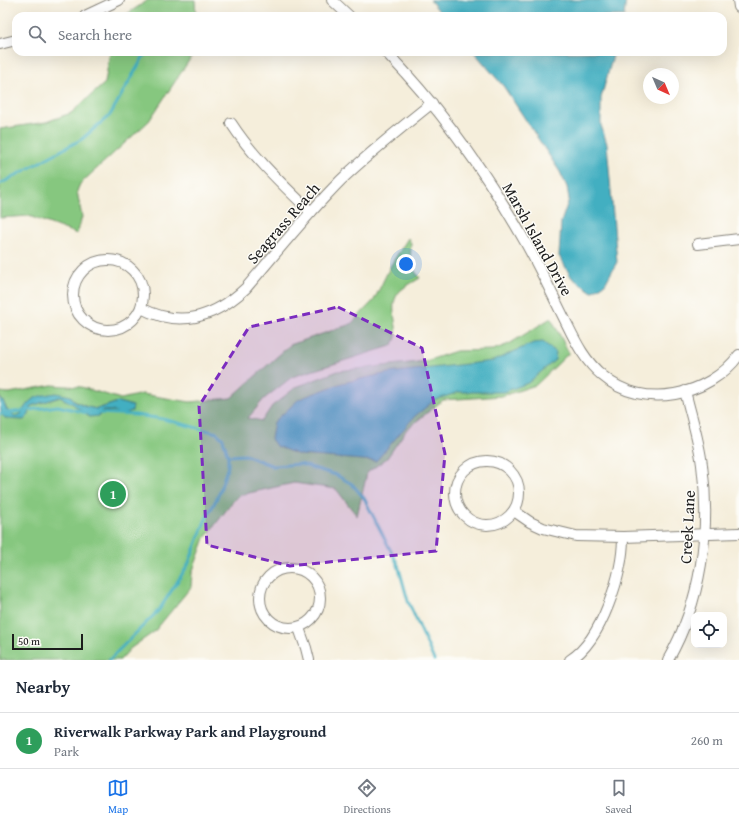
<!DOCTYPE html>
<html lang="en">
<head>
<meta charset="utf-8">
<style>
	:root { --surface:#fff; --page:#f6f6f7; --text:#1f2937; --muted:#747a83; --line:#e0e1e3; --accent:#1a73e8 }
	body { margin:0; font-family:"Gentium Book Plus",serif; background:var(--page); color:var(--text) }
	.controls { position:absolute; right:12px; bottom:12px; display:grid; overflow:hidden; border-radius:8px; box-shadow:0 4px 16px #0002 }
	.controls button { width:36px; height:36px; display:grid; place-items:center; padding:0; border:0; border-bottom:1px solid var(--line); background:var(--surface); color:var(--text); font:20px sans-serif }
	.compass { position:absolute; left:643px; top:68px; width:36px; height:36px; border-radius:50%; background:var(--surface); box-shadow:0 4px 16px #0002; rotate:136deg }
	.scale { position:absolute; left:12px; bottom:10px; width:71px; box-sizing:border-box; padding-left:4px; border:2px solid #1c1c1c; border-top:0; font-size:11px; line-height:14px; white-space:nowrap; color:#1c1c1c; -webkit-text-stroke:3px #fdfcf7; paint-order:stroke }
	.you { position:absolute; left:406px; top:264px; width:14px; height:14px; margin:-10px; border:3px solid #fff; border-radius:50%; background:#1a73e8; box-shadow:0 0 0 6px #1a73e833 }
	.badge { display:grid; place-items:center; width:26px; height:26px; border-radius:50%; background:var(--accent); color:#fff; font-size:13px; font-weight:700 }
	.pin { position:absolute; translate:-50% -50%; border:2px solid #fff; box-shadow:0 1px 4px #0006 }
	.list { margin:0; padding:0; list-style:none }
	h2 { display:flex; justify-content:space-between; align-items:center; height:52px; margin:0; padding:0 16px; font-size:17px }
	h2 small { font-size:13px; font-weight:400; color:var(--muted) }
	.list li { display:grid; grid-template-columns:26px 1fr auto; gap:12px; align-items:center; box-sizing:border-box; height:56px; padding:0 16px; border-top:1px solid var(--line) }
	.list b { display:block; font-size:15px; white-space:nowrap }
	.list p { margin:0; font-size:13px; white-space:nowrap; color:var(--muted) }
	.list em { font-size:13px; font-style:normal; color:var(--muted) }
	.icon { flex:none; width:22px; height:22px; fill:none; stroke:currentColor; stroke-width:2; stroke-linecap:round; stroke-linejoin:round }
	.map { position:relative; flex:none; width:739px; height:660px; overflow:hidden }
	.search { position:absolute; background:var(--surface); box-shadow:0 4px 16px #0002; left:12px; right:12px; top:12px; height:44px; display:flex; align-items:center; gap:10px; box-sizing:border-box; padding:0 14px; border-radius:12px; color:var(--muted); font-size:15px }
	.sheet { height:108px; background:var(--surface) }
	nav { display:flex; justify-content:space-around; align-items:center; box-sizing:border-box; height:56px; border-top:1px solid var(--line); background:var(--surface); font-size:11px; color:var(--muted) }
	nav a { display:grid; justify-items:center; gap:2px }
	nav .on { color:var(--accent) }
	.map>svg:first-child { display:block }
	.green { fill:#86c77f; stroke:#51724e; fill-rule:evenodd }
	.water { fill:#43afc1; stroke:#30666e }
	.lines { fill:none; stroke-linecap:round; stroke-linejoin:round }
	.stream { stroke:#43afc1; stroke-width:3 }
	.minor-casing { stroke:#88857c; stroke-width:12 }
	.minor { stroke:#fff; stroke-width:10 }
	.marked { fill:#7b2cbf; fill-opacity:0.2; stroke:#7b2cbf; stroke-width:3; stroke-dasharray:8 5; stroke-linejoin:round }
	.labels { text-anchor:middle; stroke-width:3; stroke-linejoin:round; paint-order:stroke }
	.street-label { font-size:16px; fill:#1c1c1c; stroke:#fdfcf7 }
</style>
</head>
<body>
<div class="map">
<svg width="739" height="660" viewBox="0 0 739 660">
	<rect width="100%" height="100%" fill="#fdfcf7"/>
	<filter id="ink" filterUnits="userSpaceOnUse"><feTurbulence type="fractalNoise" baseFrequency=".025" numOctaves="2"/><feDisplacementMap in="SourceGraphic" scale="8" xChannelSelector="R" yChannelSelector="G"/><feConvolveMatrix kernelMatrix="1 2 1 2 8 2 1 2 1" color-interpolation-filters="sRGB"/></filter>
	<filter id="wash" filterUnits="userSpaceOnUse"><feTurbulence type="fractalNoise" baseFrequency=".012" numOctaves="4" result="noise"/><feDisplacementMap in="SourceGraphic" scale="16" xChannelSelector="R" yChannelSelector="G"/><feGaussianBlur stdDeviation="0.9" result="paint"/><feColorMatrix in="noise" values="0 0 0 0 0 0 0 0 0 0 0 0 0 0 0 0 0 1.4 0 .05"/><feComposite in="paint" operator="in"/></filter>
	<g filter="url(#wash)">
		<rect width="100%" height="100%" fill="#f5eedb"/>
		<g class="green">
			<polygon points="148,0 195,0 196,16 124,16"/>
			<polygon points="110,52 192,52 192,56 149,121 80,184 77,191 82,217 77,234 29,216 0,218 0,129 46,122 71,113 105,83"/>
			<path d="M 408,238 L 411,243 L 410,265 L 420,278 C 414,282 407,285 401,290 C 383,307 406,333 391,346 L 292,377 L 264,399 L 248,418 L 262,421 L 272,406 L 296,387 L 338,371 L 426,361 L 456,351 L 493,350 L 509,344 L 551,318 L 569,353 L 536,385 L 502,396 L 443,400 L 407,429 L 387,458 L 367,473 L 357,516 L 336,489 L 294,483 L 240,495 L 234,500 L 205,538 L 192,573 L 191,587 L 154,632 L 131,648 L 120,660 L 0,660 L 0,413 L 7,410 L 3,401 L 0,398 L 0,392 L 9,393 L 52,385 L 81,387 L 121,399 L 142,394 L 190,402 L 231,398 L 290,345 L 351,324 L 374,300 L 391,265 ZM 56,393 L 87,407 L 97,409 L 118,402 L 133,406 L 113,411 L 84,413 L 73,404 L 60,397 L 31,406 Z"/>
		</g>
		<g class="water">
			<polygon points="430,0 626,0 624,16 443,16"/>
			<polygon points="474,52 614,52 601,98 601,125 607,144 617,262 605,284 592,292 572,278 559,256 561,222 569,199 567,187 560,172 504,87"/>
			<polygon points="543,342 556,352 555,360 528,383 504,392 459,392 435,400 415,416 376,461 299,455 276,446 271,439 274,422 299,399 342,383 388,373 493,361 533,343"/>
			<path d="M 56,393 L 71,396 L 75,402 L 87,407 L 97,409 L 118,402 L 133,406 L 132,411 L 120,415 L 113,411 L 102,411 L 99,416 L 89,417 L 73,404 L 60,397 L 31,406 L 29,415 L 24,420 C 3,419 0,421 0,398 L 3,401 L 7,410 L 15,416 L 21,414 C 30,396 38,396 56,393 Z"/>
		</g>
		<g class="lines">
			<g class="stream">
				<polyline points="0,184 82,139 110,115 146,52"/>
				<polyline points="98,413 136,415 163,419 217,433 223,439 228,456 228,466 218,496 205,521 188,565 159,610 109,660"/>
				<polyline points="0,414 58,406 87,413"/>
				<polyline points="228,456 245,455 273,466 300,464 336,475 352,484 364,498 398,565 408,601 434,660"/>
			</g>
		</g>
	</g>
	<g filter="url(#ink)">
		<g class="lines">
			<defs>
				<g id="minor">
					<polyline points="332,0 349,16"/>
					<polyline points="738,0 739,7"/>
					<polyline points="85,16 119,0"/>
					<polyline points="0,44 16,40"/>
					<path d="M 386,52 C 440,108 485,171 523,238 C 538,264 550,290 563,316 C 574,338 583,360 603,376 C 643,411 709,396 739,355"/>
					<path d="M 231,123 C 253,157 282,184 311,212"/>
					<polyline points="698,244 739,239"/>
					<circle cx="108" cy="295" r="35"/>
					<path d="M 141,308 C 181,329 215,317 246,288 C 277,252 307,214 341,180 C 369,153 401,128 432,103"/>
					<circle cx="487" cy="493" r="32"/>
					<polyline points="514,511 530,522 543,528 576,536 623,537 739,533"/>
					<circle cx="290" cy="598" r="30"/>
					<polyline points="299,628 306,648 309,660"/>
					<path d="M 570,660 C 602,640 623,573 623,537"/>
					<path d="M 668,660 C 701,602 711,531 702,465 C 699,440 691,416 685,391"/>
				</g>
			</defs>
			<use href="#minor" class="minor-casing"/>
			<use href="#minor" class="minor"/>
		</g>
	</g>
	<path class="marked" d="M 338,307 L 422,348 L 445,454 L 436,551 L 290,566 L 207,545 L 199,406 L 249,327 Z"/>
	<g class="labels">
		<g class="street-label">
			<text transform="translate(283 223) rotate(-49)" y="6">Seagrass Reach</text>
			<text transform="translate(538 239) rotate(61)" y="6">Marsh Island Drive</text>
			<text transform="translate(687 527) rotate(-87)" y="6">Creek Lane</text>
		</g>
	</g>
</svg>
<div class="controls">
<button><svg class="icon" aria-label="locate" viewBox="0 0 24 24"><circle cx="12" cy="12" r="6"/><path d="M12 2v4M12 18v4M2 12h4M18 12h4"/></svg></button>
</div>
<svg class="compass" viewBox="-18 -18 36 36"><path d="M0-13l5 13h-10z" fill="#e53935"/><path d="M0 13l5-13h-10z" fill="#747a83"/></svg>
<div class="scale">50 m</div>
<div class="you"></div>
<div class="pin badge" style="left:113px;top:494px;background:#2e9e5b">1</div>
<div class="search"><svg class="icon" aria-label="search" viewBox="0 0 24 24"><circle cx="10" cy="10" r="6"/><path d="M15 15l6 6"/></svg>Search here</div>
</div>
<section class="sheet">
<h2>Nearby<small></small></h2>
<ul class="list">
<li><span class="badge" style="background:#2e9e5b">1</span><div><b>Riverwalk Parkway Park and Playground</b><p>Park</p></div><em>260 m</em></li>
</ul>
</section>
<nav>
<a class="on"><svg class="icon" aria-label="map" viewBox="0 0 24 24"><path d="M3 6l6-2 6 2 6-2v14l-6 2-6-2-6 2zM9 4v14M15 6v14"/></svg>Map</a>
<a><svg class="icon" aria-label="directions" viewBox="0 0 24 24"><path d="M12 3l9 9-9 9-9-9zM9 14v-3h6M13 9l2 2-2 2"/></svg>Directions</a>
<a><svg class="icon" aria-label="saved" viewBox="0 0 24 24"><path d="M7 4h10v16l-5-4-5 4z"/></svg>Saved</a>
</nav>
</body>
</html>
